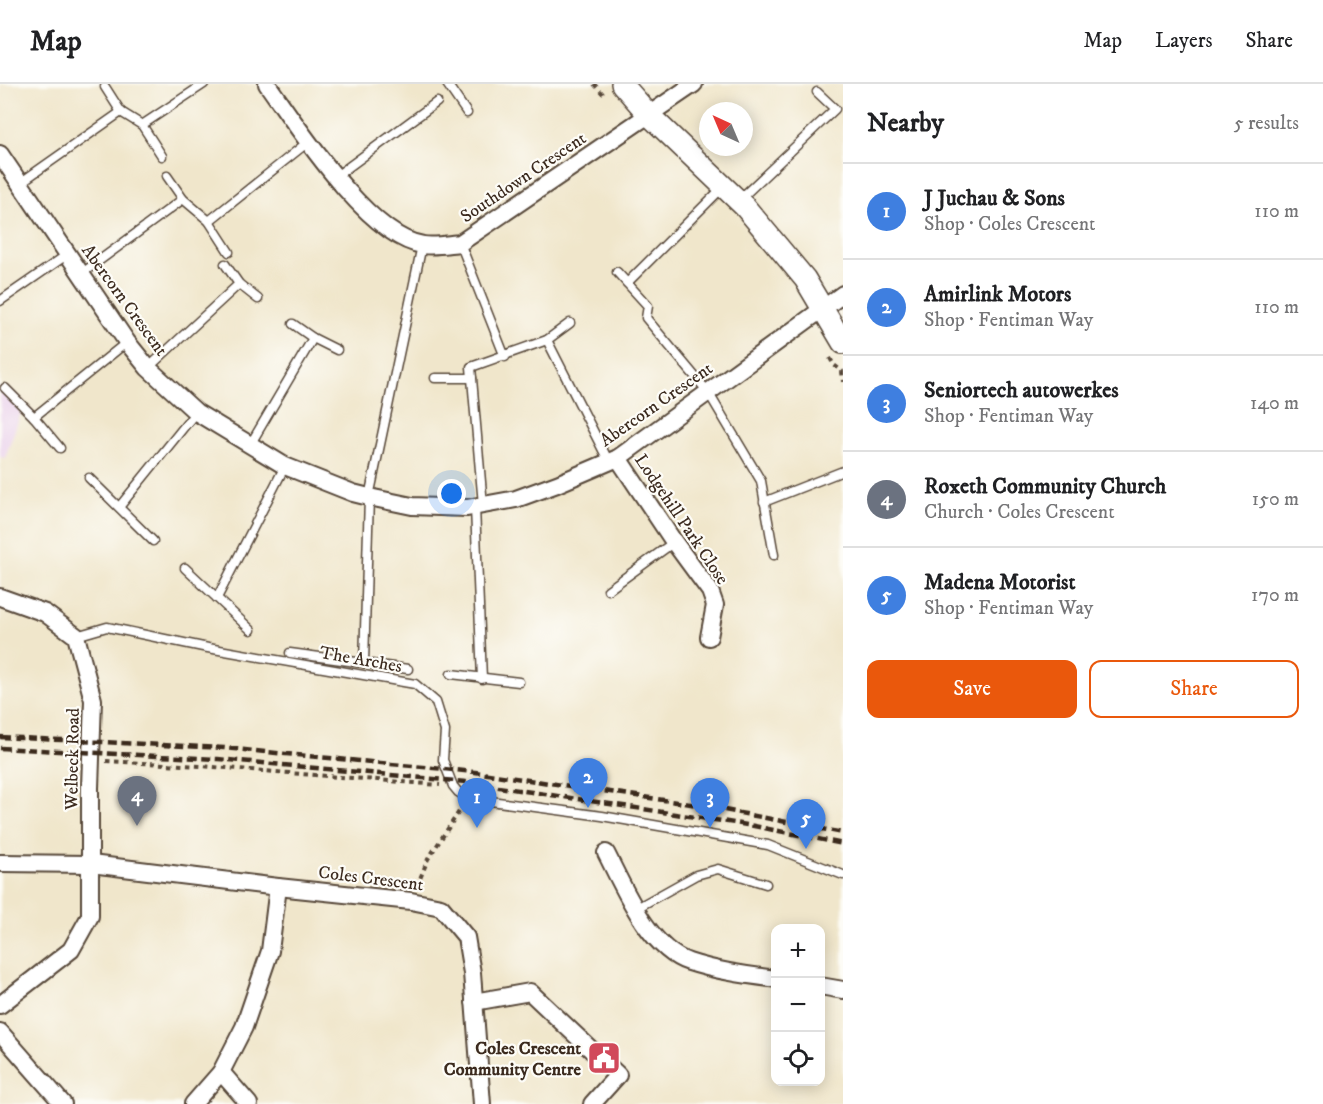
<!DOCTYPE html>
<html lang="en">
<head>
<meta charset="utf-8">
<style>
	:root { --surface:#fff; --page:#f6f6f6; --text:#202124; --muted:#757577; --line:#e0e0e0; --accent:#ea580c }
	body { margin:0; font-family:"IM FELL DW Pica",serif; background:var(--page); color:var(--text) }
	.controls { position:absolute; right:18px; bottom:18px; display:grid; overflow:hidden; border-radius:12px; box-shadow:0 3px 15px #0003 }
	.controls button { width:54px; height:54px; display:grid; place-items:center; padding:0; border:0; border-bottom:2px solid var(--line); background:var(--surface); color:var(--text); font:30px sans-serif }
	.compass { position:absolute; left:699px; top:18px; width:54px; height:54px; border-radius:50%; background:var(--surface); box-shadow:0 3px 15px #0003; rotate:316deg }
	.you { position:absolute; left:452px; top:410px; width:21px; height:21px; margin:-15px; border:4px solid #fff; border-radius:50%; background:#1a73e8; box-shadow:0 0 0 9px #1a73e833 }
	.badge { display:grid; place-items:center; width:39px; height:39px; border-radius:50%; background:var(--accent); color:#fff; font-size:20px; font-weight:700 }
	.pin { position:absolute; translate:-50% -50px; filter:drop-shadow(0 2px 3px #0008) }
	.pin::after { content:''; position:absolute; top:32px; width:21px; height:18px; background:inherit; clip-path:polygon(0 0,100% 0,50% 100%) }
	.list { margin:0; padding:0; list-style:none }
	h2 { display:flex; justify-content:space-between; align-items:center; height:78px; margin:0; padding:0 24px; font-size:26px }
	h2 small { font-size:20px; font-weight:400; color:var(--muted) }
	.list li { display:grid; grid-template-columns:39px 1fr auto; gap:18px; align-items:center; box-sizing:border-box; height:96px; padding:0 24px; border-top:2px solid var(--line) }
	.list b { display:block; font-size:22px; white-space:nowrap }
	.list p { margin:0; font-size:20px; white-space:nowrap; color:var(--muted) }
	.list em { font-size:20px; font-style:normal; color:var(--muted) }
	.actions { display:flex; gap:12px; padding:18px 24px }
	.actions a { flex:1; padding:14px 0; border:2px solid var(--accent); border-radius:12px; text-align:center; font-size:21px; color:var(--accent) }
	.actions .main { background:var(--accent); color:#fff }
	.icon { flex:none; width:33px; height:33px; fill:none; stroke:currentColor; stroke-width:2; stroke-linecap:round; stroke-linejoin:round }
	.map { position:relative; flex:none; width:843px; height:1020px; overflow:hidden }
	header { display:flex; align-items:center; gap:36px; box-sizing:border-box; height:84px; padding:0 30px; background:var(--surface); border-bottom:2px solid var(--line) }
	header strong { font-size:28px }
	nav { display:flex; gap:33px; margin-inline-start:auto; font-size:21px }
	main { display:flex }
	aside { flex:1; background:var(--surface) }
	.map>svg:first-child { display:block }
	.built { fill:#ead1ec }
	.lines { fill:none; stroke-linecap:round; stroke-linejoin:round }
	.service-casing { stroke:#564638; stroke-width:11 }
	.minor-casing { stroke:#564638; stroke-width:20 }
	.tertiary-casing { stroke:#564638; stroke-width:24 }
	.path { stroke:#564638; stroke-width:4; stroke-dasharray:4.5 4.5; stroke-linecap:butt }
	.service { stroke:#fff; stroke-width:8 }
	.minor { stroke:#fff; stroke-width:16 }
	.tertiary { stroke:#fff; stroke-width:21 }
	.rail { stroke:#3b2a1e; stroke-width:4.5; stroke-dasharray:9 4.5; stroke-linecap:butt }
	.labels { text-anchor:middle; stroke-width:4.5; stroke-linejoin:round; paint-order:stroke }
	.street-label { font-size:18px; fill:#3b2a1e; stroke:#fdfcf7 }
	.poi-label { font-size:18px; font-weight:bold; fill:#3b2a1e; stroke:#fdfcf7; text-anchor:end }
</style>
</head>
<body>
<header>
<strong>Map</strong>
<nav><a>Map</a><a>Layers</a><a>Share</a></nav>
</header>
<main>
<div class="map">
<svg width="843" height="1020" viewBox="0 0 843 1020">
	<rect width="100%" height="100%" fill="#fdfcf7"/>
	<filter id="ink" filterUnits="userSpaceOnUse"><feTurbulence type="fractalNoise" baseFrequency=".0167" numOctaves="2"/><feDisplacementMap in="SourceGraphic" scale="12" xChannelSelector="R" yChannelSelector="G"/><feConvolveMatrix kernelMatrix="1 2 1 2 8 2 1 2 1" color-interpolation-filters="sRGB"/></filter>
	<filter id="wash" filterUnits="userSpaceOnUse"><feTurbulence type="fractalNoise" baseFrequency=".008" numOctaves="4" result="noise"/><feDisplacementMap in="SourceGraphic" scale="24" xChannelSelector="R" yChannelSelector="G"/><feGaussianBlur stdDeviation="1.35" result="paint"/><feColorMatrix in="noise" values="0 0 0 0 0 0 0 0 0 0 0 0 0 0 0 0 0 1.4 0 .05"/><feComposite in="paint" operator="in"/></filter>
	<g filter="url(#wash)">
		<rect width="100%" height="100%" fill="#f0e6cb"/>
		<polygon class="built" points="0,303 21,328 5,374 0,373"/>
	</g>
	<g filter="url(#ink)">
		<g class="lines">
			<defs>
				<g id="service">
					<polyline points="447,0 467,29"/>
					<polyline points="105,3 121,28 142,41 162,72"/>
					<polyline points="142,41 204,0"/>
					<polyline points="167,92 183,115 209,137 229,168"/>
					<polyline points="335,93 437,18"/>
					<polyline points="20,99 121,28"/>
					<polyline points="738,117 835,25 817,8"/>
					<polyline points="209,137 308,58"/>
					<polyline points="460,159 505,273"/>
					<polyline points="225,180 239,200 258,215"/>
					<polyline points="617,188 648,222 646,234 708,308 761,397 774,471"/>
					<polyline points="81,190 183,115"/>
					<polyline points="627,199 723,103"/>
					<polyline points="0,217 68,170"/>
					<polyline points="293,240 313,254 337,266"/>
					<polyline points="547,256 609,378"/>
					<polyline points="148,284 239,200"/>
					<polyline points="435,294 472,294"/>
					<polyline points="5,304 34,333 60,364"/>
					<polyline points="34,333 127,258"/>
					<polyline points="250,361 313,254"/>
					<polyline points="89,394 153,457"/>
					<polyline points="764,418 843,387"/>
					<polyline points="483,421 471,283 547,256 570,239"/>
					<polyline points="120,422 196,328"/>
					<polyline points="475,423 482,595"/>
					<polyline points="185,484 251,546"/>
					<polyline points="608,506 674,458"/>
					<polyline points="217,514 285,382"/>
					<polyline points="76,552 107,543 208,564 415,600 436,618 445,647 443,676 453,702 458,708 468,714 602,732 768,761 843,791"/>
					<polyline points="290,569 408,585"/>
					<polyline points="364,579 369,413 422,161"/>
					<polyline points="451,590 519,598"/>
					<polyline points="635,825 696,791 718,785 766,800"/>
				</g>
				<g id="minor">
					<path d="M 267,0 C 297,42 369,154 423,161 C 435,163 448,160 460,159 L 694,0"/>
					<polyline points="0,70 127,258 148,284 196,328 285,382 353,409 369,413 412,422 467,424 516,415 557,400 618,374 843,210"/>
					<polyline points="618,374 674,458 710,507 715,521 709,553"/>
					<polyline points="0,513 45,529 76,552 93,616 90,704 90,832 71,866 0,921"/>
					<path d="M 606,769 C 624,804 649,865 689,878 C 716,887 747,891 776,895"/>
					<polyline points="0,779 91,780 278,803 411,817 441,823 466,853 472,889 482,1020"/>
					<polyline points="820,902 843,906"/>
					<polyline points="474,918 530,908 618,991 592,1020"/>
					<polyline points="0,948 63,1020"/>
					<polyline points="221,988 249,1020"/>
					<polyline points="193,1020 221,988 244,943 270,867 278,803"/>
				</g>
				<polyline id="tertiary" points="622,0 649,31 745,123 805,195 843,259"/>
			</defs>
			<use href="#service" class="service-casing"/>
			<use href="#minor" class="minor-casing"/>
			<use href="#tertiary" class="tertiary-casing"/>
			<g class="path">
				<polyline points="594,0 604,11"/>
				<polyline points="830,274 834,281 842,287 843,298"/>
				<polyline points="106,677 201,682 440,701"/>
				<polyline points="417,802 428,775 462,723"/>
			</g>
			<use href="#service" class="service"/>
			<use href="#minor" class="minor"/>
			<use href="#tertiary" class="tertiary"/>
			<g class="rail">
				<polyline points="0,653 224,664 475,688 704,722 843,749"/>
				<polyline points="0,664 218,675 466,698 754,742 843,760"/>
			</g>
		</g>
	</g>
	<defs>
		<symbol id="civic-square" viewBox="-11 -11 22 22"><rect x="-9" y="-9" width="18" height="18" rx="4" fill="#d1495b" stroke="#fdfcf7"/><path d="M-.6-6.5H3V-4.5H.6V-3L4-1V1h2V6H-6V1h2V-1L-.6-3ZM-1.2 2.5V6h2.4V2.5Z" fill="#fff"/></symbol>
	</defs>
	<g fill-rule="evenodd">
		<use href="#civic-square" x="585" y="955" width="38" height="38"/>
	</g>
	<g class="labels">
		<g class="street-label">
			<text transform="translate(523 93) rotate(-34)" y="6">Southdown Crescent</text>
			<text transform="translate(125 216) rotate(54)" y="6">Abercorn Crescent</text>
			<text transform="translate(656 320) rotate(-35)" y="6">Abercorn Crescent</text>
			<text transform="translate(682 435) rotate(56)" y="6">Lodgehill Park Close</text>
			<text transform="translate(361 575) rotate(10)" y="6">The Arches</text>
			<text transform="translate(72 675) rotate(-89)" y="6">Welbeck Road</text>
			<text transform="translate(371 794) rotate(7)" y="6">Coles Crescent</text>
		</g>
		<g class="poi-label">
			<text x="581" y="970">Coles Crescent<tspan x="581" dy="21">Community Centre</tspan></text>
		</g>
	</g>
</svg>
<div class="controls">
<button>+</button>
<button>−</button>
<button><svg class="icon" aria-label="locate" viewBox="0 0 24 24"><circle cx="12" cy="12" r="6"/><path d="M12 2v4M12 18v4M2 12h4M18 12h4"/></svg></button>
</div>
<svg class="compass" viewBox="-18 -18 36 36"><path d="M0-13l5 13h-10z" fill="#e53935"/><path d="M0 13l5-13h-10z" fill="#757577"/></svg>
<div class="you"></div>
<div class="pin badge" style="left:477px;top:744px;background:#3f7fe0">1</div>
<div class="pin badge" style="left:588px;top:724px;background:#3f7fe0">2</div>
<div class="pin badge" style="left:710px;top:744px;background:#3f7fe0">3</div>
<div class="pin badge" style="left:137px;top:742px;background:#6b7280">4</div>
<div class="pin badge" style="left:806px;top:765px;background:#3f7fe0">5</div>
</div>
<aside>
<h2>Nearby<small>5 results</small></h2>
<ul class="list">
<li><span class="badge" style="background:#3f7fe0">1</span><div><b>J Juchau &amp; Sons</b><p>Shop · Coles Crescent</p></div><em>110 m</em></li>
<li><span class="badge" style="background:#3f7fe0">2</span><div><b>Amirlink Motors</b><p>Shop · Fentiman Way</p></div><em>110 m</em></li>
<li><span class="badge" style="background:#3f7fe0">3</span><div><b>Seniortech autowerkes</b><p>Shop · Fentiman Way</p></div><em>140 m</em></li>
<li><span class="badge" style="background:#6b7280">4</span><div><b>Roxeth Community Church</b><p>Church · Coles Crescent</p></div><em>150 m</em></li>
<li><span class="badge" style="background:#3f7fe0">5</span><div><b>Madena Motorist</b><p>Shop · Fentiman Way</p></div><em>170 m</em></li>
</ul>
<div class="actions"><a class="main">Save</a><a>Share</a></div>
</aside>
</main>
</body>
</html>
